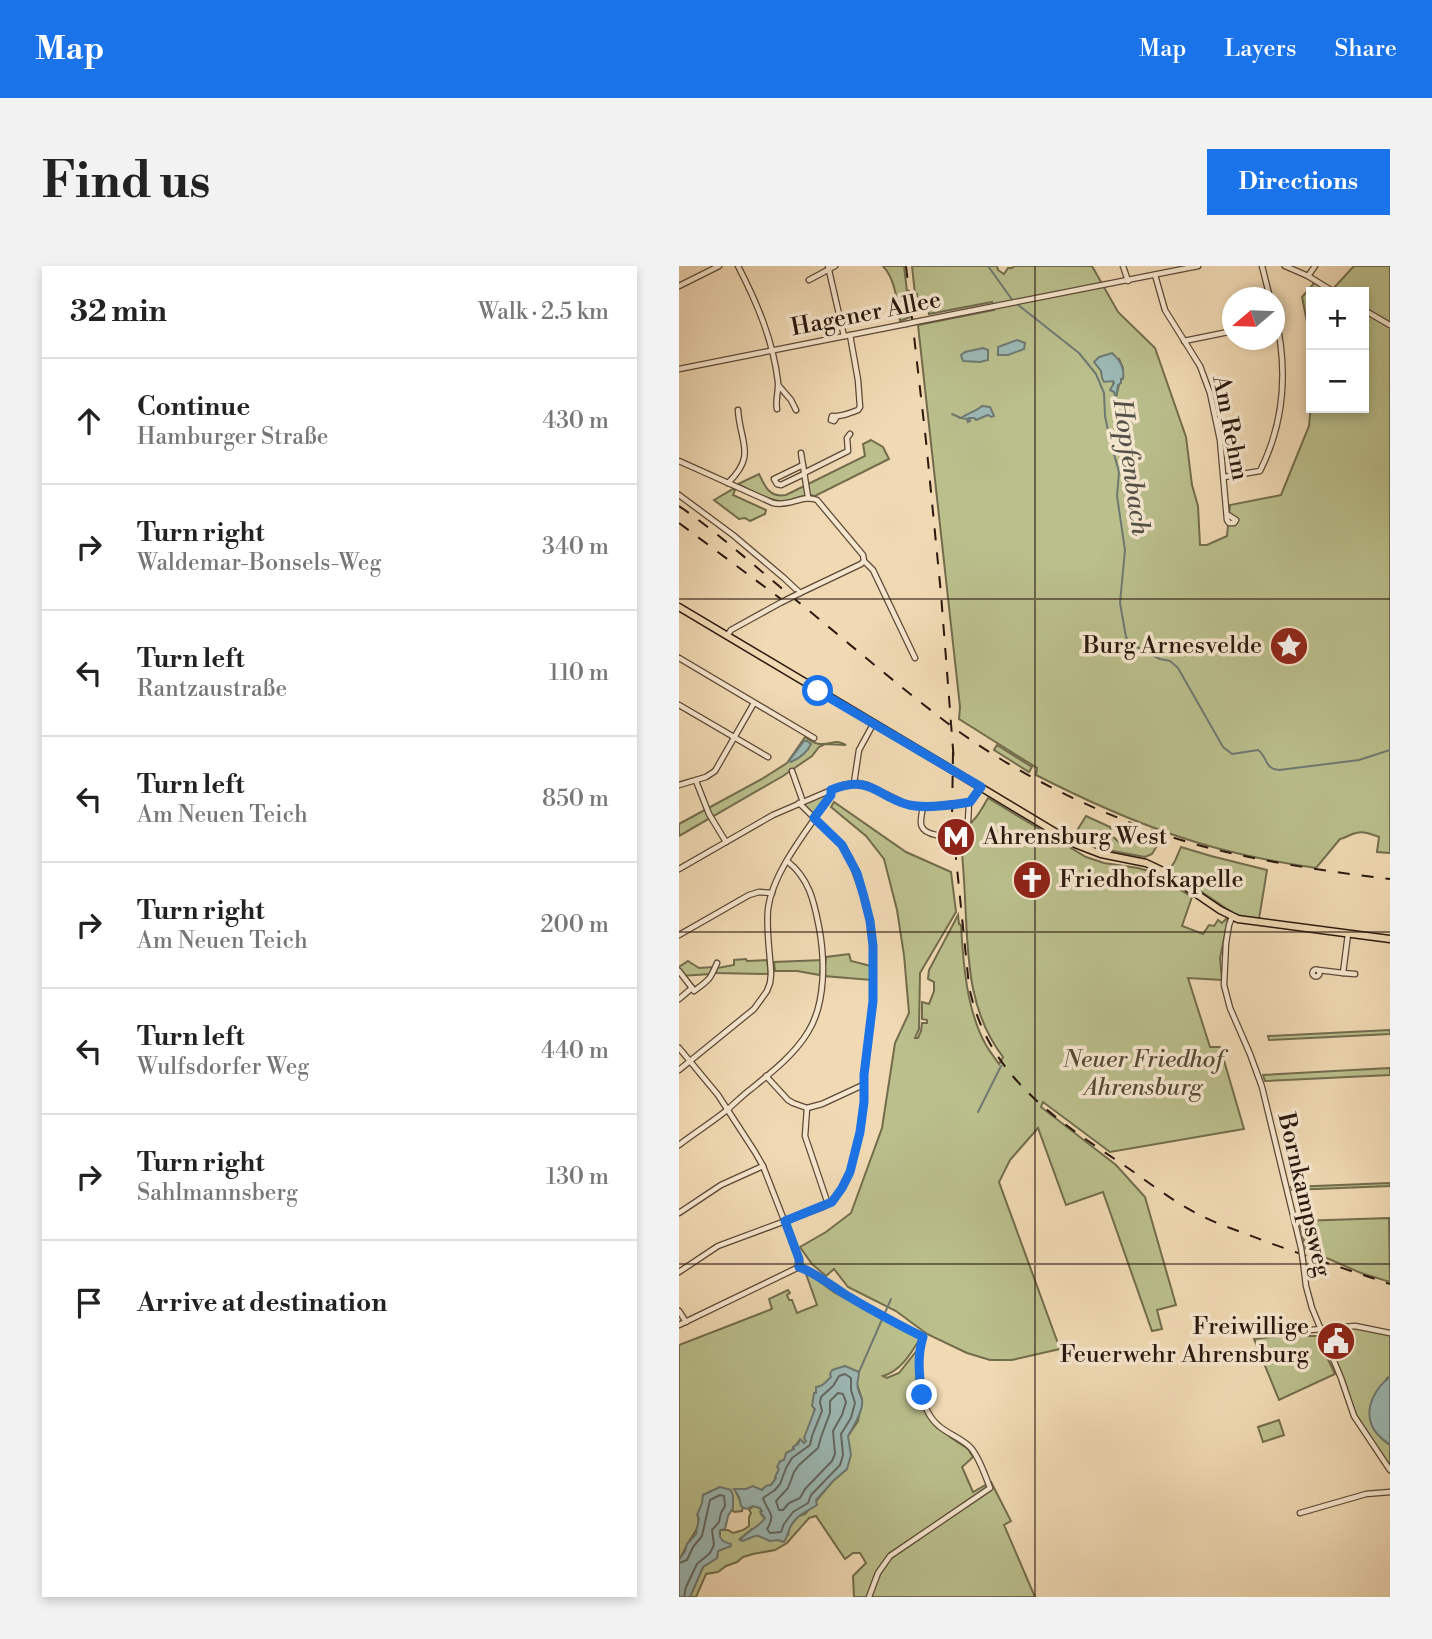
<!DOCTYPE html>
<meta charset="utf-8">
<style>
:root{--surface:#fff;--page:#f2f2f2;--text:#222;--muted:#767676;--line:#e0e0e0;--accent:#1a73e8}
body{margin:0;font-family:"Libre Bodoni",serif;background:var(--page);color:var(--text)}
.controls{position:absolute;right:21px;top:21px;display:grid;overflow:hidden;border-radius:0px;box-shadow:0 4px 10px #0003}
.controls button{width:63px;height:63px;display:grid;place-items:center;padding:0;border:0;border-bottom:2px solid var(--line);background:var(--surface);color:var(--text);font:35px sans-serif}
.compass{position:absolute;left:543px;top:21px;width:63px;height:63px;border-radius:50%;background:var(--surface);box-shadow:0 4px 10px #0003;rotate:251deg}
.stop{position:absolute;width:21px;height:21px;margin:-16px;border:5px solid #1a73e8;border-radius:50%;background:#fff}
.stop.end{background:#1a73e8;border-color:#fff;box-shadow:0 2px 7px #0008}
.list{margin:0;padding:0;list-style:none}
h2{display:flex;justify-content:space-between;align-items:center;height:91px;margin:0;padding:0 28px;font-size:30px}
h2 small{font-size:23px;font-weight:400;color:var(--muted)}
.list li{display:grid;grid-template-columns:46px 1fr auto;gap:21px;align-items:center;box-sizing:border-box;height:126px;padding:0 28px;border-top:2px solid var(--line)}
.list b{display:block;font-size:26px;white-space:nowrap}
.list p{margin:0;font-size:23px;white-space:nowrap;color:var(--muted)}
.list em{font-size:23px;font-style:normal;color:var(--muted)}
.icon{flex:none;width:38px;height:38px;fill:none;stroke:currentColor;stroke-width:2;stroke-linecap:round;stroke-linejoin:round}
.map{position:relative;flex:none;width:711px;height:1331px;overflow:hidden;border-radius:0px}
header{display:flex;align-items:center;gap:42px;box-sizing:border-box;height:98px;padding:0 35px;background:var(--accent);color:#fff}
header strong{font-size:33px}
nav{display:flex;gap:38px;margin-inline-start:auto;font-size:24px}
.intro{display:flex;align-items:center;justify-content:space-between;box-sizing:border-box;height:168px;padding:0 42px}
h1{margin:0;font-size:49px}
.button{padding:18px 32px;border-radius:0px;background:var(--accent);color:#fff;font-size:24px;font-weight:700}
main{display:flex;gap:42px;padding:0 42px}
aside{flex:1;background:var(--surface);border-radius:0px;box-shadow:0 4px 10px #0003}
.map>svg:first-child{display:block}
.green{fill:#babf8c;stroke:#726c4d;stroke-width:2;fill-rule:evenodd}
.water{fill:#9cb9b5;stroke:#6e7972;stroke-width:2}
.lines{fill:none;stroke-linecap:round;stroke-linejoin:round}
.shore{stroke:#636862;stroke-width:2}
.stream{stroke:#6e7972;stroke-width:2}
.minor-casing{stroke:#5c4837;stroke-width:7}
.major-casing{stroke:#2a180e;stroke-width:9}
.minor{stroke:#f5e6ce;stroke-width:4.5}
.major{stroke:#f0d9b3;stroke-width:6}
.rail{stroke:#2a180e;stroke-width:2;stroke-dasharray:12 12;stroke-linecap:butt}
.minor-bridge-casing{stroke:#5c4837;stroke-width:7;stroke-linecap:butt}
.major-bridge-casing{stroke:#2a180e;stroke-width:9;stroke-linecap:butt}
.minor-bridge{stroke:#f5e6ce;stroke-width:4.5}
.major-bridge{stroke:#f0d9b3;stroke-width:6}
.route{stroke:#1a73e8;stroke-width:9}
.grid{fill:none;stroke:#2a180e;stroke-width:2;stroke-opacity:0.55}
.labels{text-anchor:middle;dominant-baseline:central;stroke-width:7;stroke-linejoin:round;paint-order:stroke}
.street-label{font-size:24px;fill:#2a180e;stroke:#f5e6ce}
.poi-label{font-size:24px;fill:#2a180e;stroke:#f5e6ce;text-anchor:end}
.park-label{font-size:24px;font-style:italic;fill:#554a34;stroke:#f5e6ce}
.water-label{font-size:26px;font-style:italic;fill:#525048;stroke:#f5e6ce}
</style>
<header>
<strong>Map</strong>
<nav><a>Map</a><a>Layers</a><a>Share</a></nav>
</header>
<div class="intro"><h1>Find us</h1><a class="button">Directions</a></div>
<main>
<aside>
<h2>32 min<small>Walk · 2.5 km</small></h2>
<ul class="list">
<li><svg class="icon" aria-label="ahead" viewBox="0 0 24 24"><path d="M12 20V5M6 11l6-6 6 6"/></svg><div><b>Continue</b><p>Hamburger Straße</p></div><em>430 m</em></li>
<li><svg class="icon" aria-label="right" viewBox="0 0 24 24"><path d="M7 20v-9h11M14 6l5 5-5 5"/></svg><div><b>Turn right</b><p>Waldemar-Bonsels-Weg</p></div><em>340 m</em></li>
<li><svg class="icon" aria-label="left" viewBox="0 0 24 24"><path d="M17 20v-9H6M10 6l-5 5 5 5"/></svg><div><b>Turn left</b><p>Rantzaustraße</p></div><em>110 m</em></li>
<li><svg class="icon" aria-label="left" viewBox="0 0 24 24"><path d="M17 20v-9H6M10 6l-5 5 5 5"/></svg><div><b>Turn left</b><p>Am Neuen Teich</p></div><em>850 m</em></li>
<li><svg class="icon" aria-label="right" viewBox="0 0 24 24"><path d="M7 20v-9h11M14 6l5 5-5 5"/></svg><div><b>Turn right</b><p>Am Neuen Teich</p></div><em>200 m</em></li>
<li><svg class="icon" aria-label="left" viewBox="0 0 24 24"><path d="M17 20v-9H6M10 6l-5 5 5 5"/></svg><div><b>Turn left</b><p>Wulfsdorfer Weg</p></div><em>440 m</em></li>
<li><svg class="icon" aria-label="right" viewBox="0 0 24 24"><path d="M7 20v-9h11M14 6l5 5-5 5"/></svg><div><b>Turn right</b><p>Sahlmannsberg</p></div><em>130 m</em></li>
<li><svg class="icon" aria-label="arrive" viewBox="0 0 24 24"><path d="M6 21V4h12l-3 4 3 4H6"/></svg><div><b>Arrive at destination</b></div></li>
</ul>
</aside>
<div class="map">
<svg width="711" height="1331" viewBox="0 0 711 1331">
<rect width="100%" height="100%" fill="#f0d9b3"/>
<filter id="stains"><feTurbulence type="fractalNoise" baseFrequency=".00286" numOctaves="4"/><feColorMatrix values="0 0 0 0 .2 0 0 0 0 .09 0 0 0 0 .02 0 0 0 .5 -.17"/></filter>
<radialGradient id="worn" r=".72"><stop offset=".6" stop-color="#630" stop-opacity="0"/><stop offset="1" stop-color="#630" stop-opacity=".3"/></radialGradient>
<g class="green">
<path d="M204,0H225L231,51L221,55C218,37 217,14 204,0Z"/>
<path d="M233,0H318L319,4L325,8L329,2H333L335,0H413L439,46L476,82L507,171L513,219L519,240L521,279H528L548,270L551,239L602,229L630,160L632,138V142H685V26H632V76L623,31L636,16L652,25L675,0H711V587L698,586L700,571C692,568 685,565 677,567C671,568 667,572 661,573L637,602C589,595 540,585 495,569C448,553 402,532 357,509L358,502L280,453L281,441L239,59L315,44L313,36L250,48L249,44L240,45L238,28H236ZM440,93L444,102L437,131L434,115H430L424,110L422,105Z"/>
<path d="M192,174L204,181L210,193L136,230C125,227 119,233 108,235C92,237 73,225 59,218L80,208C86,221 91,232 107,229L186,190L184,178Z"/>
<polygon points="54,223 56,224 54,229 87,244 86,248 71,255 66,252 60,253 35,234"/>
<path d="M126,471C131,474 136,479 143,478C153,478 157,473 167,479L146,478L140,481L133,490L104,510L0,570V558L83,513L108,497Z"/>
<polygon points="318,479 353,501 350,506 315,484"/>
<polygon points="151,525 152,527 135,551 123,538"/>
<path d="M309,532L407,591L425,597L459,602L470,605L513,631L503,660L524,668L530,659L535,660L539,654L543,657L547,653L549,654L541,692L543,714L509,712L531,781H541L565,863L431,886L364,836L362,841L437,899L466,931L497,1039L478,1044L483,1063L473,1065L424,926L387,939L359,862L331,894L320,916L381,1083L333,1094H311L288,1087L248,1068L217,1045L169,1021L155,1003L147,1010L133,998L121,981L147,966L172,947L203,862L216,777L230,747L225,689L218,644L205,593L187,570L152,541L155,536L227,586L272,606L277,646L241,707L240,763L236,772H239L242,765L243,757H248V754L243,753V736L250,738L255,725V716L249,713L250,704L279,649L280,658L282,659C284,697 288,746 307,779C311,786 316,792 320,798L324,791C288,744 289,689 286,632C285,609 283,586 281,563C295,559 302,544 309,532Z"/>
<polygon points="407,550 431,561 433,570 440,576 444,574 447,568 453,569 460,568 479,578 473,588 466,591 412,581 394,571"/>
<polygon points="502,581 532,590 588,604 580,653 565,652 554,647 490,604 496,595"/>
<polygon points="170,688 172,695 192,700 192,714 145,710 147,691"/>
<polygon points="67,693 68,695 88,694 90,708 37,707 38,702 55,699 55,694"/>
<polygon points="143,694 141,709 118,705 96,705 95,696"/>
<polygon points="9,695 20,702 34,701 32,708 0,710 0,701"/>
<polygon points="711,764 711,768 590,774 589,770"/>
<polygon points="711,802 711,809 586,815 584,809"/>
<polygon points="711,917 711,920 613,924 612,921"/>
<polygon points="710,952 711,1016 682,1007 627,983 620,955"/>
<path d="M126,1005L156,1027L242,1071C232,1087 223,1104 204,1110L208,1112L220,1107L239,1083L241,1131L249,1151L271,1171L289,1183L294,1191L283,1201L294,1226L312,1216L332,1255L325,1259L356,1331H175L174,1310L187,1297L181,1287H174L166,1293L137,1250L130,1252L108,1277L96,1284L74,1288L64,1291L58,1296L47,1300L39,1306L27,1308L17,1331H11L24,1301L38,1292L39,1285L47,1277L41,1273V1264H49L54,1267L64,1264L70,1260V1251L72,1247L70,1244L74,1240L81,1242L83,1246L82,1248L86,1253L77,1263H73L62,1272L81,1269C91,1276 98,1274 109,1269L110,1262L119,1250L126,1248L154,1215L168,1203L169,1170L179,1155L183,1133L178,1118L166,1100L154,1104L152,1111L137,1127L136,1142L128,1175L126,1178L121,1174L105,1194L97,1212L92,1219L83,1224L67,1223L57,1226L64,1241L63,1245L56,1246L54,1245L51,1224L41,1221L24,1229C24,1235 23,1244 19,1248C21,1263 16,1265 9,1277C6,1282 4,1288 0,1294V1079L93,1043L90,1033L109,1024L111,1027L108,1029L110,1034H113L118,1047L138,1039Z"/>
<path d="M658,1062H681L711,1068V1111L708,1112L691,1152C692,1163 702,1173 711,1179V1201L676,1150L666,1116L650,1083L666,1080Z"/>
<polygon points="601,1070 638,1070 656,1108 600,1134 575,1073"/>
<polygon points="600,1154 605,1169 584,1176 579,1161"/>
</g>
<g class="water">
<polygon points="338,74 346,77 345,83 329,89 319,89 319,81"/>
<polygon points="304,82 309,84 309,94 301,96 284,95 282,89 286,86"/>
<path d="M433,87C441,94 446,102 444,113H442V117L439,119L437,132L435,126L431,124L435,117L434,115L425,116L423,112L422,105L415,96L420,91Z"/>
<path d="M303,140L311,141L315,150L312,151L309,149L297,154L295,152H290L291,155L289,156L288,153L282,152C289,147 296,146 303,140Z"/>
<path d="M125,475H128L132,478C128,487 121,492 112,496L110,495Z"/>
<path d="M166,1100L180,1106C180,1112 177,1117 179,1123C180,1127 182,1130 183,1134C185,1144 174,1161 169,1170L172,1189L168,1203L154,1215L137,1234L138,1239C129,1245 118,1249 113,1258C109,1264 109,1270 105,1276L99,1274L91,1275C73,1267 81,1269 63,1275L61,1274C68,1265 79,1262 86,1252L81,1246L83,1245L81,1242L74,1240L67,1243L62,1240L60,1231L55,1223H67L74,1220L83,1224L87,1220L92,1219L97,1212L96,1211L100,1203L98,1201L101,1195L105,1194L107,1187L115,1183L114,1181L119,1178L121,1173L125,1177L127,1175L125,1172L136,1143L133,1140L135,1127H137V1121C145,1120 146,1116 152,1111L151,1108L153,1104Z"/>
<path d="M711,1111V1179C704,1174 694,1165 692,1157C686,1140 698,1120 711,1111Z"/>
<path d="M41,1221L52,1224L54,1230V1242L49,1250L46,1263L41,1264C39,1273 44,1276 52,1278V1280L39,1285L38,1292L24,1301L11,1331H0V1294L6,1285L8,1278L17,1268L20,1252L18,1249L23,1237L24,1229Z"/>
</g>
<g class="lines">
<g class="shore">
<path d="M166,1108L172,1112V1124L176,1137L172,1152L162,1168L164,1189L161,1199L132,1229L129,1237L114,1246L105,1258L102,1266L91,1267L88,1263C98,1247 88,1246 84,1232L96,1224L101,1218L107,1202L113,1192L131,1179L133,1170L143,1145L141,1136L142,1131L154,1120L160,1110Z"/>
<polygon points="159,1127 164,1128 167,1136 163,1149 154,1165 156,1188 153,1195 126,1223 121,1232 110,1237 104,1244 100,1244 97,1235 109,1222 115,1206 120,1199 139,1182 142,1171 151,1147 151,1135"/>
<polyline points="0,1297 8,1294 14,1281 23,1270 31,1234 41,1229 45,1230 46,1240 42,1247 40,1256 33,1264 35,1279 31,1287 18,1298 7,1321 5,1331"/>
</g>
<g class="stream">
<polyline points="309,0 334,35"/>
<path d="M338,38L400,87L417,108L425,127L426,150L431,174L440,206L438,230L446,284L441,337L447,371L454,379L481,393L491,395L499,402L544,481L553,488L579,484C589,491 585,503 600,504L680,494L711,484"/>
<polyline points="273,148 282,152"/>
<polyline points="299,846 322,800"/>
<polyline points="180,1106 212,1033"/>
</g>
<g class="minor-casing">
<g id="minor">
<path d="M59,0C78,37 94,74 99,116C100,125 96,134 98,143"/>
<polyline points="149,0 165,70"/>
<polyline points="444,0 449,15"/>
<polyline points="583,0 591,32"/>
<polyline points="606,0 629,10 655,26"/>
<polyline points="476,9 486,44 521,100 531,127 541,174 548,254 550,257 555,257 557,254 549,249"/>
<polyline points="629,10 636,0"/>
<polyline points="130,14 156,0"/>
<polyline points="0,20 40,0"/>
<polyline points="685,44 711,59"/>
<polyline points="236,56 519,0"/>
<polyline points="505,75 554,65"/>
<polyline points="0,103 227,58"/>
<polyline points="100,120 112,134 117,144"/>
<path d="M157,152L155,155L152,154L153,150C161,151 169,148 179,144L181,141L179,114L171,69"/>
<polyline points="122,187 129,231"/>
<path d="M0,195L94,237C112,241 123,228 138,234L184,289L185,295L194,304L236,392"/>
<polyline points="124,199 95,213 98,218 102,219 125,208"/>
<polyline points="125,207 169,185 168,172 171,168"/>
<path d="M545,211L581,205C606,155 609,102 596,48"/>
<path d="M49,217C78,189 61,177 59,144"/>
<polyline points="0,229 54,269 105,312 121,327"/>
<polyline points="121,327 182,298 185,295"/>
<polyline points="48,370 52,364 101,337"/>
<polyline points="0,392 135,472"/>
<polyline points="0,439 89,491"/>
<polyline points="113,505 124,536"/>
<polyline points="17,515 30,548 47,576"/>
<polyline points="175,517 180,484 192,462"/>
<polyline points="0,519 27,511 36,505 75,437"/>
<polyline points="282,537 291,536 302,521"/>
<path d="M244,541C241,556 238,565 257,569"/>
<polyline points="289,556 290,536"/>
<polyline points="0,603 94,549 164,519 178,517 188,519 225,537 233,539 246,541 272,538"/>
<polyline points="553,651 550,659 547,677 545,719 551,742 571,788 583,821 622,982"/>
<polyline points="0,669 70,629 80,626 93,627"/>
<circle cx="637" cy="707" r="3.5"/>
<polyline points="639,704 664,707 669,668"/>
<polyline points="0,705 13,722"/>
<polyline points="664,707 676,708"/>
<path d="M0,733L13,722L15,725C30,714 31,714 38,697"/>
<polyline points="0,782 39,829 76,886 84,900 117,985 121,996 120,1001"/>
<path d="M0,804L75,743L88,725L91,717L92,708C91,686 87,664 89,643C94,604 131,561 152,529V524"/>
<polyline points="87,810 109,834 114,837 128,842 143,838 184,819"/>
<polyline points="128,842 126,870 149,938"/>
<path d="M0,879C16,867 33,856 48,844C56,837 64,829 72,823C93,806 115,789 129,766C147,737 146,693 140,661C135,635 130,612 108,595"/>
<polyline points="0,947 42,919 84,900"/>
<polyline points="624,995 627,1020 633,1042 662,1112 675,1150 711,1204"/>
<path d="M120,1001L129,1004L167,1029L244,1071C236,1096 238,1142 260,1160C269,1168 284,1173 292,1182C301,1193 306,1209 311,1222L211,1290L199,1307L190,1331"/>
<polyline points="0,1006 39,980 144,941 153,936 163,922 171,906 181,868 185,836 185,809 194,735 194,680 191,655 185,631 171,592 163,579 120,537"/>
<polyline points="0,1045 7,1056"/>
<polyline points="0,1059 120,1001"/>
<polyline points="609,1066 676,1060 711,1067"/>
<polyline points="621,1247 687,1228 711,1226"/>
</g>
</g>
<g class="major-casing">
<g id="major">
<polyline points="0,341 270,502"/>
<polyline points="278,507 396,578 422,588 467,597 484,605 541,644 559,653 711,673"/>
</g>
</g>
<use href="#minor" class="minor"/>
<use href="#major" class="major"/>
<g class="rail">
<polyline points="227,0 247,175 262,328 275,496"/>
<path d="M0,240C45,271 85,309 128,343C174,381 220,420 267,456C342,513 443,560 534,583C592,597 651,606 711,613"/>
<polyline points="0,257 106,336"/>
<path d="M274,486L273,553L290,720C308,811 378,854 449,902C472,918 496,937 521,949C536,957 554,963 570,969C616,987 664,1002 711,1018"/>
</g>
<g class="minor-bridge-casing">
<g id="minor-bridge">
<polyline points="227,58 236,56"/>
<polyline points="101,337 119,328"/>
<polyline points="272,538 282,537"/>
<polyline points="622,982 624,995"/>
</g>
</g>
<g class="major-bridge-casing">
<polyline id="major-bridge" points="270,502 278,507"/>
</g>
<use href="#minor-bridge" class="minor-bridge"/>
<use href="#major-bridge" class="major-bridge"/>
</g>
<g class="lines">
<path class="route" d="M139,425L302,521L291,536C273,539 248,543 230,539C196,530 193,508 152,524V529L135,552L163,579L178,607L185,631L191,655L194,680V735L185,809V836L181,866L171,906L163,922L153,936L106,955L120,993V1001C137,1007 151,1019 167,1029C192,1044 218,1058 244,1071C238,1090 240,1109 243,1129"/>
</g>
<path class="grid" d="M356,0V1331M0,333H711M0,666H711M0,998H711"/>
<defs>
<g id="sight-disc" transform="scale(2.0125)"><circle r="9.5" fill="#8f2418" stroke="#f5e6ce"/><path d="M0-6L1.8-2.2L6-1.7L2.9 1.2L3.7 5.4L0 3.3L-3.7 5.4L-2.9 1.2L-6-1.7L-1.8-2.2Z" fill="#fff"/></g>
<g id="metro-disc" transform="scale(2.0125)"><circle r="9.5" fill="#8f2418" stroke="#f5e6ce"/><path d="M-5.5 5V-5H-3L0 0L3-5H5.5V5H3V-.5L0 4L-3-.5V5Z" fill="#fff"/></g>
<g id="church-disc" transform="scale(2.0125)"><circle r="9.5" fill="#8f2418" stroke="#f5e6ce"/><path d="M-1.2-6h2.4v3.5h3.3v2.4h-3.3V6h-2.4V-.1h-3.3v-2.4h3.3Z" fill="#fff"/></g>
<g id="civic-disc" transform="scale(2.0125)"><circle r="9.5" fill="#8f2418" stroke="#f5e6ce"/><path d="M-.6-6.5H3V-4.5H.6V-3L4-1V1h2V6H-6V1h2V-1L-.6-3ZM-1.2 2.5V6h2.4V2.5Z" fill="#fff"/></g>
</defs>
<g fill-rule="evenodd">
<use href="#sight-disc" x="610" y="380"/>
<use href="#metro-disc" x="277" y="571"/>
<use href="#church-disc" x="353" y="614"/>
<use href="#civic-disc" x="657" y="1075"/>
</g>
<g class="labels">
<g class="street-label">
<text transform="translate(187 48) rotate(-11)">Hagener Allee</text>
<text transform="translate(551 162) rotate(79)">Am Rehm</text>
<text transform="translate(625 929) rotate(77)">Bornkampsweg</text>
</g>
<g class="poi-label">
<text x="583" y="380">Burg Arnesvelde</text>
<text x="304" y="571" text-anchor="start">Ahrensburg West</text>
<text x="380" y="614" text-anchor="start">Friedhofskapelle</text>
<text x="630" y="1061">Freiwillige<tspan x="630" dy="28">Feuerwehr Ahrensburg</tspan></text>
</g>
<g class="park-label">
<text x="464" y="794">Neuer Friedhof<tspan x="464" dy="28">Ahrensburg</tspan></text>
</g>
<g class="water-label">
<text transform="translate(452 201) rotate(82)">Hopfenbach</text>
</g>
</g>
<rect width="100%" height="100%" filter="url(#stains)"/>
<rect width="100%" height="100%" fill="url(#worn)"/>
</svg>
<div class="controls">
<button>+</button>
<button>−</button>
</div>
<svg class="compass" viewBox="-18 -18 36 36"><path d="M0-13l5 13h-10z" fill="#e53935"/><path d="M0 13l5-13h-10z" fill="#767676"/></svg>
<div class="stop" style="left:139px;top:425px"></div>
<div class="stop end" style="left:243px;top:1129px"></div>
</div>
</main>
